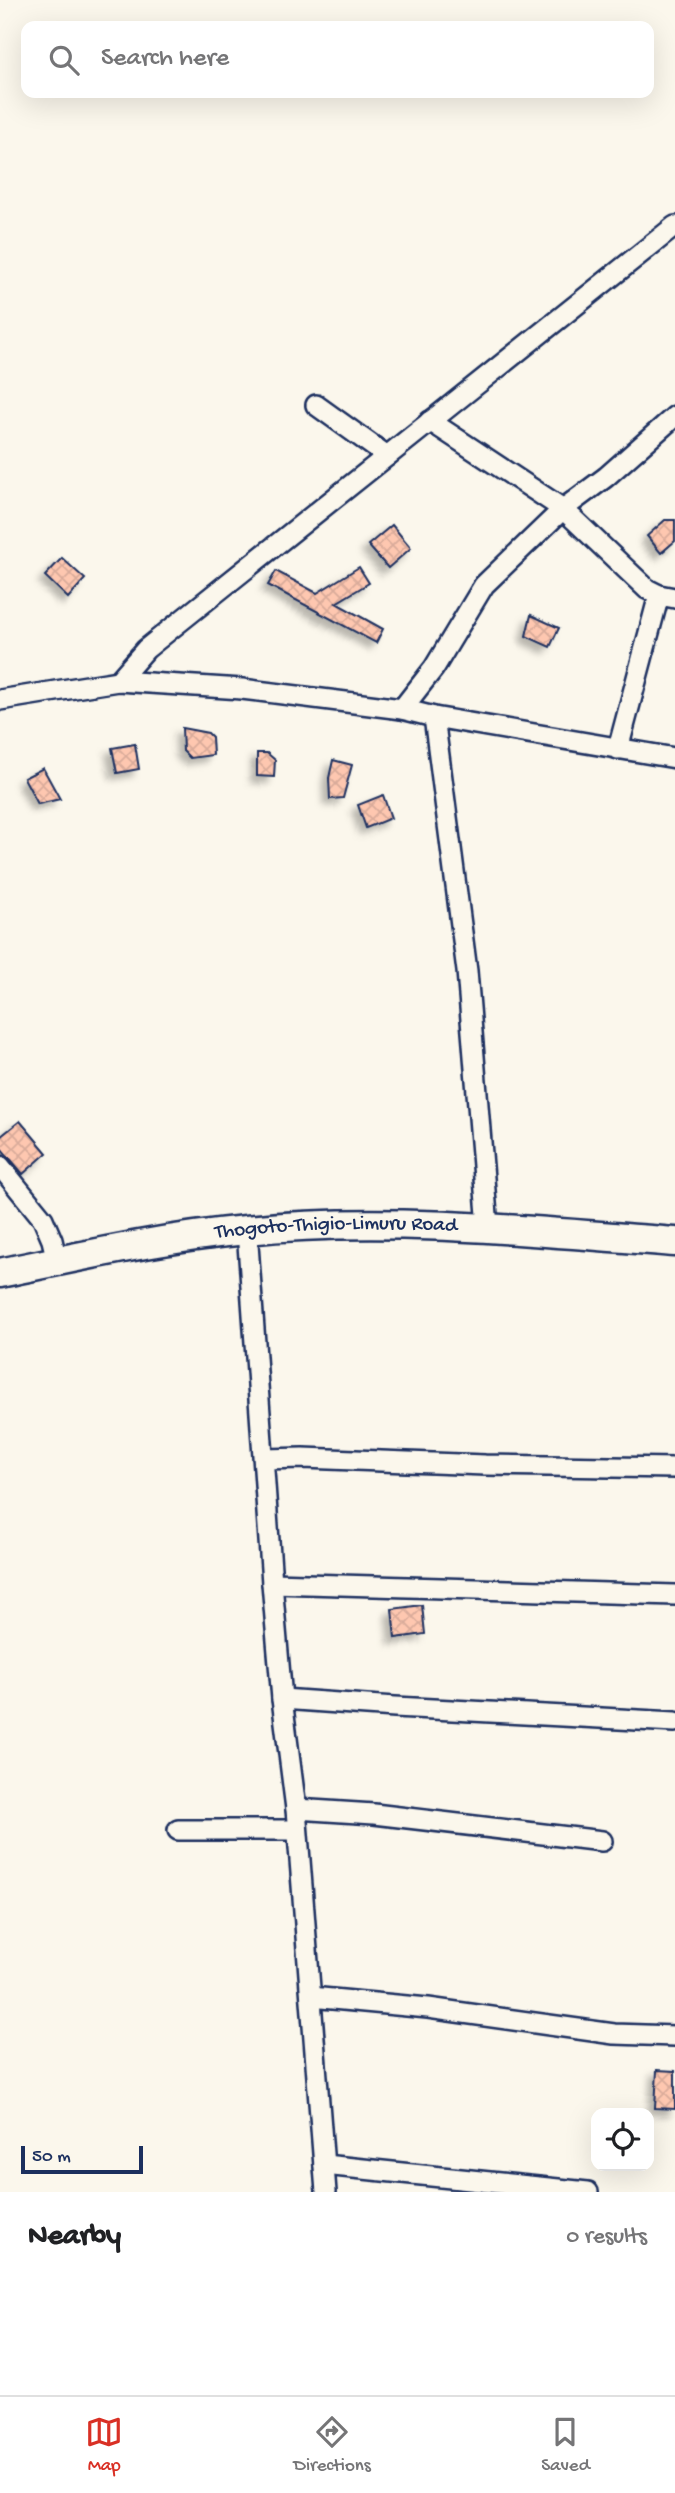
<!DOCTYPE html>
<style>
:root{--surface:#fff;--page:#f6f6f6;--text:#202124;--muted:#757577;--line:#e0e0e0;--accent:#d93025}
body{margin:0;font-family:"Gochi Hand",sans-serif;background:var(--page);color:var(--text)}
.controls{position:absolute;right:21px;bottom:21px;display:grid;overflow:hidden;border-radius:14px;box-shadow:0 7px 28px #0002}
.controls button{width:63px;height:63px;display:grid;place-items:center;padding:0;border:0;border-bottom:2px solid var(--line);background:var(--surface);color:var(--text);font:35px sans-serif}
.scale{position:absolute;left:21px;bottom:18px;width:122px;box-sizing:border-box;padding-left:7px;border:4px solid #1b2f5e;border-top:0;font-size:19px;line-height:24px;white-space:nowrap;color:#1b2f5e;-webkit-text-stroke:5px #fbf7ec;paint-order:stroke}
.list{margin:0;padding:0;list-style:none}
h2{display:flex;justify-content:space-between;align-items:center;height:91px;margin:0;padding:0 28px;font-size:30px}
h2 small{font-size:23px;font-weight:400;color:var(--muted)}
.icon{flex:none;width:38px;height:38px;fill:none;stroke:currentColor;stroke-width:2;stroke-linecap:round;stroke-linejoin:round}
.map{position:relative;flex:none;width:675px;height:2192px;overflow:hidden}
.search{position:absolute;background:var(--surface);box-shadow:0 7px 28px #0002;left:21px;right:21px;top:21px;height:77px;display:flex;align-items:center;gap:18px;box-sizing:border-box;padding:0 24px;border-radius:14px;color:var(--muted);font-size:26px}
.sheet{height:203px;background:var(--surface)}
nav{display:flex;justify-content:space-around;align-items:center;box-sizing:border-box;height:98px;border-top:2px solid var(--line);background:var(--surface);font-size:19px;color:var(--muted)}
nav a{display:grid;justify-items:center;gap:4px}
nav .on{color:var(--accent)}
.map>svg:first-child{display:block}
.building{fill:url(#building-cross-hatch);stroke:#1b2f5e;stroke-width:2;filter:url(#shadow)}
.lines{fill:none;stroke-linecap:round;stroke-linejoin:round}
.minor-casing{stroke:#1b2f5e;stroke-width:24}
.highway-casing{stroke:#1b2f5e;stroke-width:33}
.minor{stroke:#fbf7ec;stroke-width:19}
.highway{stroke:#fbf7ec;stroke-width:28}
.labels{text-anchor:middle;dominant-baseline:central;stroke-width:5;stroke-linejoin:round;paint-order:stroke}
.street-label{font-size:21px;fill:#1b2f5e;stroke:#fbf7ec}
</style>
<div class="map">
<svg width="675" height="2192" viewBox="0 0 675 2192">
<defs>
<pattern id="building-cross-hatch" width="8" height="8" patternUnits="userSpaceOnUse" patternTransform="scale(1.75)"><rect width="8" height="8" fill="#fec7b0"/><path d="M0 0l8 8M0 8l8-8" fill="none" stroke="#d9ab9a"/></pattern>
<filter id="shadow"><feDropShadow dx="-6" dy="6" stdDeviation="3.5" flood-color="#0004"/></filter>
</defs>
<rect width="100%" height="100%" fill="#fbf7ec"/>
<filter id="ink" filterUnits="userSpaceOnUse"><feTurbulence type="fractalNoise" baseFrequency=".0143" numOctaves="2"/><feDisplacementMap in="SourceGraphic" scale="14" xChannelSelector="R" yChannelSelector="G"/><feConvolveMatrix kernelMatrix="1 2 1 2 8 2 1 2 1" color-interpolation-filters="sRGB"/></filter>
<g filter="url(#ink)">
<g class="building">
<polygon points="665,520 675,520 675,541 661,553 647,536"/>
<polygon points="392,525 411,548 388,568 368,545"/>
<polygon points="62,558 85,579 68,598 45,576"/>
<polygon points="359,567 369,583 336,603 383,629 376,643 268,585 276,571 317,593"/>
<polygon points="531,615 559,628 550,647 526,636"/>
<polygon points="182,728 208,733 212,737 213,755 190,758 183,751"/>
<polygon points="135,744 139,769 117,773 112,748"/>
<polygon points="257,753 267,753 275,760 274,777 257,776"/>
<polygon points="333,760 352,765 343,798 330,799 329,778"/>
<polygon points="43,768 60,799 38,804 24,778"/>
<polygon points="383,795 391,818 366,828 358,805"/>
<polygon points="20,1121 47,1153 23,1174 0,1147 0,1137"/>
<polygon points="422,1605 425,1634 395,1638 392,1609"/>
<polygon points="657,2070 675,2071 675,2109 655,2108"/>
</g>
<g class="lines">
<g class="minor-casing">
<g id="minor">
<polyline points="316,405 387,456"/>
<polyline points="430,421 563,509 647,589 659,595 675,598"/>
<polyline points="118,681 146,649 172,628 675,226"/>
<polyline points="0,700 118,681 242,689 402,709 434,717 675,758"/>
<polyline points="402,709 434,668 484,585 563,509 606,477 675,416"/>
<polyline points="434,717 467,971 488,1227"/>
<polyline points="618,749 659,595"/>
<polyline points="0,1166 43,1219 52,1240 57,1261"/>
<polyline points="247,1230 272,1583 282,1699 296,1809 326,2192"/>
<polyline points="264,1459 303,1458 485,1465 675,1468"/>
<polyline points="272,1583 675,1595"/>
<polyline points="282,1699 395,1707 675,1722"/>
<polyline points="296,1809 374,1814 602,1841"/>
<polyline points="178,1830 297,1830"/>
<polyline points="311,1997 428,2008 614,2034 675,2036"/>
<polyline points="324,2165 588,2192"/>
</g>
</g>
<g class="highway-casing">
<g id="highway">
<path id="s1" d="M0,1273C82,1256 162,1238 246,1230C389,1216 533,1231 675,1242"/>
</g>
</g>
<use href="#minor" class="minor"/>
<use href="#highway" class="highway"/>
</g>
</g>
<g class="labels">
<g class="street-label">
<text stroke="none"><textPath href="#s1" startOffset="340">Thogoto-Thigio-Limuru Road</textPath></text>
</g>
</g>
</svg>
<div class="controls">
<button><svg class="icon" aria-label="locate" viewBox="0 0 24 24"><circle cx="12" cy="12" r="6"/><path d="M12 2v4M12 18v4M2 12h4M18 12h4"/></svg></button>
</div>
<div class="scale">50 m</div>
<div class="search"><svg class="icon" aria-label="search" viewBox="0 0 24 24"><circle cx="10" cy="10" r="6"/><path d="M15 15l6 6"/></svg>Search here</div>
</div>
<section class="sheet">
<h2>Nearby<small>0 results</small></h2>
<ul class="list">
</ul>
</section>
<nav>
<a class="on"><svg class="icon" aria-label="map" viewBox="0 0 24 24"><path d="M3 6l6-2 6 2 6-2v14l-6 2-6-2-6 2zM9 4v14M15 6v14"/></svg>Map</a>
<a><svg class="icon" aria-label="directions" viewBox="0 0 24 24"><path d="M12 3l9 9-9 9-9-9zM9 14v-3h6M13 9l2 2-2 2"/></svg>Directions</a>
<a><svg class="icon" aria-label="saved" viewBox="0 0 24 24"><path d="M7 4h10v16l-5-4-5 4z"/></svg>Saved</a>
</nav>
